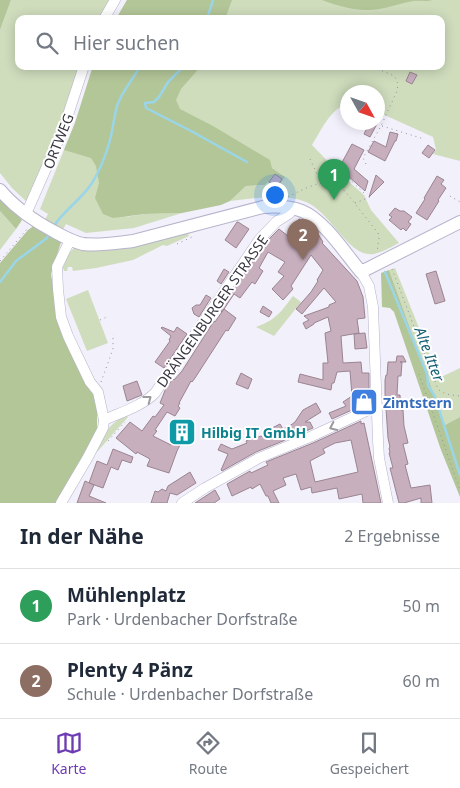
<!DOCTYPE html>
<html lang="de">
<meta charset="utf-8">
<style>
:root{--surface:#fff;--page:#f6f6f7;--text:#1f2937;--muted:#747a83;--line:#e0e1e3;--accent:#6e3bb2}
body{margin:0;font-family:"Noto Sans",sans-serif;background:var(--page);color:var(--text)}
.compass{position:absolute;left:340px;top:85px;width:45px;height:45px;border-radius:50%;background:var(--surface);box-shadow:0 2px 12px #0003;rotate:130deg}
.you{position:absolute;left:274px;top:194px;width:18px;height:18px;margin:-12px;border:4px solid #fff;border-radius:50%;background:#1a73e8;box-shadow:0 0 0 8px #1a73e833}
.badge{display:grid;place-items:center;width:32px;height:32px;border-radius:50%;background:var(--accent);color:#fff;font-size:16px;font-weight:700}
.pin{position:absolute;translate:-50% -41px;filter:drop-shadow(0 1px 2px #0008)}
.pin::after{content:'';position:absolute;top:26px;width:18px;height:15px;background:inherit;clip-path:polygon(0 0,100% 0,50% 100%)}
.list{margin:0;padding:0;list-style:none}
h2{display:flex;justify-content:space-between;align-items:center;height:65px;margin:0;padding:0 20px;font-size:21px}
h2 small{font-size:16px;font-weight:400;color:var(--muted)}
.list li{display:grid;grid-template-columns:32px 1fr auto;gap:15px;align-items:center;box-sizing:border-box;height:75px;padding:0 20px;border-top:1px solid var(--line)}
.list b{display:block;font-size:19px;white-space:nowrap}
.list p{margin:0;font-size:16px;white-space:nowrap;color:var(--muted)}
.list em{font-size:16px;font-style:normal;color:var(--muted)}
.icon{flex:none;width:28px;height:28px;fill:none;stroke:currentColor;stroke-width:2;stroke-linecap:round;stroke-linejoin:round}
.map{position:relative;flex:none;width:460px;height:503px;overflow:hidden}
.search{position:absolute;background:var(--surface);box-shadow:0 2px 12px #0003;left:15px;right:15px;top:15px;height:55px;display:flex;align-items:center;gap:12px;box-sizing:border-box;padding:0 18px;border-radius:10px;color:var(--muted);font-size:19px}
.sheet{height:215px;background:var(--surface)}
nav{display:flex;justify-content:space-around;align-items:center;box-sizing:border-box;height:70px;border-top:1px solid var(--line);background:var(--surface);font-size:14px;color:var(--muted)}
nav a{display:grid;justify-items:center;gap:2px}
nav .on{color:var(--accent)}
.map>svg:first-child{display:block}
.green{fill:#cfddbd}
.forest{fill:#b3c698}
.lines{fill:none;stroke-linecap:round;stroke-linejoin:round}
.stream{stroke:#9bd5e8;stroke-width:2.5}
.building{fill:#c7afbe;stroke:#9b8492;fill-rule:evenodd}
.minor-casing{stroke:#b6b3cb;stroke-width:11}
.tertiary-casing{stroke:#b6b3cb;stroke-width:14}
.path{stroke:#94929d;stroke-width:1;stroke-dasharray:1 4;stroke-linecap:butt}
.minor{stroke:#fff;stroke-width:10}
.tertiary{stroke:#fff;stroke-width:12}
.oneway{stroke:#9c9ca0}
.labels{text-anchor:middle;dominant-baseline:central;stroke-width:4;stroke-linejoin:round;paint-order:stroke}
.street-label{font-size:14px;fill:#393842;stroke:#fff}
.shop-label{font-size:14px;font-weight:bold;fill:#366cbe;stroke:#fff;text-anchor:start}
.culture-label{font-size:14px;font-weight:bold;fill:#0d838f;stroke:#fff;text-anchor:start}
.water-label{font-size:15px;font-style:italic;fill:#166175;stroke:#fff}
</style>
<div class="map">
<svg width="460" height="503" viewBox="0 0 460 503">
<rect width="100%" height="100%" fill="#f2f0fb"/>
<g class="green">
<polygon points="11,0 110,0 99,19 19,19 19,66 80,66 60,128 28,203 12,188 0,173 0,30"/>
<path d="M127,0H460V161L433,154L436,150L433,137L378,112V92H348L347,104C330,109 321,131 312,145L340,174L364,195L371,210L399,243C391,247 383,252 374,254C348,258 331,212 306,202C281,192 255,199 230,201L246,186L265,185L268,182L285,177L272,168L125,217L145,214L182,213L134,228L86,233L66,224L57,240L44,276L9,503H0L40,229L48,214L40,209L75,123L93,66H441V19H116Z"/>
<polygon points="0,211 16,229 0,250"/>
<polygon points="219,224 188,234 189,236 167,246 163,245 133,260 96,268 73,271 72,267 68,267 67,271 64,271 62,265 66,256 74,248"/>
<polygon points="395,268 439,378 460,368 460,417 445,425 389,270"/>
<polygon points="88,290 108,343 87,351 66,299"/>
<path d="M293,296L301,302L274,336L256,327C261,325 266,323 271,320C280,314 286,305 293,296Z"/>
<path d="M126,415L128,417L97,452H96C105,432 107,426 126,415Z"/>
</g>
<g class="forest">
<polygon points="0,0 11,0 0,30"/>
<polygon points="127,0 232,0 225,19 116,19"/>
<path d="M322,0H432C426,2 419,0 413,1C402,3 391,7 379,9C360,12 340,7 322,0Z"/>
<polygon points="93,66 201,66 181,89 176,100 180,109 213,126 270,160 272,168 285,177 277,188 268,182 265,185 246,186 230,201 221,205 182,213 145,214 113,218 103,214 95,198 99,183 96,166 91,158 64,150 75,123"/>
<polygon points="0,197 22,220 16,229 0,211"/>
<polygon points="35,225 62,239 51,274 58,317 95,393 97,411 97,429 59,503 0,503 0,263 28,230"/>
<polygon points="389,270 445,425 460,417 460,497 441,450 394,312 390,308 382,307 381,273"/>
</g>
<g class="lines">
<g class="stream">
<polyline points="204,19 208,16 213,0"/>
<polyline points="184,66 168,82 159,97 154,102 145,103 146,108 191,131 247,162"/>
<path d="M54,226C64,210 82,199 92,183C100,170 106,155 110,140C113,129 114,117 117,106C122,91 133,80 140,66"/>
<polyline points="385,272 427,374 428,385 435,397 460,475"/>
<polyline points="0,282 16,261 47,238 50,232"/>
</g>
</g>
<g class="building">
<polygon points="410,72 417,75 412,84 406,81"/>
<polygon points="370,122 378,122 370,137 364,134"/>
<polygon points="390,132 398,134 396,141 395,141 385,161 368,152 374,141 386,147"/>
<polygon points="352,144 364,150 354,169 368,181 365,191 339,168"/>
<polygon points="428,145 435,150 429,158 422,153"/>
<polygon points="275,174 282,179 277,187 269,182"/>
<polygon points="376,175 384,182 369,197"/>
<polygon points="437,176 444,180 441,184 446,188 438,200 439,201 427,220 416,213 425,199 424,198"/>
<polygon points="395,208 400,211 404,211 412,217 408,222 411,224 406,231 403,228 401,230 389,220 392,217 389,215"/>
<polygon points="299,219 306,222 307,223 306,224 316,231 323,242 322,243 357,281 363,297 365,318 357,319 359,333 341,336 343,363 361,362 362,373 369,373 369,390 363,391 365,404 332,419 329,413 346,406 343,402 352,396 350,371 337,372 334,383 332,383 331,390 298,382 300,374 323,380 323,363 328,363 325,333 331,331 328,317 314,323 314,324 306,329 303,323 309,320 304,316 329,307 329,305 336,302 324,288 302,314 296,309 311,292 318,281 317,280 323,270 311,255 291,286 293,289 283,300 272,289 284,276 278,272 285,262 268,252 259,268 263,271 255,284 252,282 240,298 234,294 222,312 220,310 265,243 279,229 288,236"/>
<polygon points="237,222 238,222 249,229 236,248 225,240"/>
<polygon points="224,269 229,272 221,284 217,281"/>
<polygon points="436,271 445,301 435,304 426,274"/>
<polygon points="206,295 211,298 199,317 194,314 192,308 196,305 200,305"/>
<polygon points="263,306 272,312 269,317 260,312"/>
<polygon points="224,309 236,318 228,331 226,330 195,378 192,382 191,381 179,403 180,403 178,406 180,408 175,416 167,412 155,430 157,431 153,436 171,445 180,428 176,426 179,419 185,422 183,427 188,429 177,451 169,473 147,466 150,459 137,452 136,454 116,438 130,422 142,431 153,416 155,417 164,405 160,403 166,388 173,379 174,380 182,371 214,321 215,322"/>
<polygon points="162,327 174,332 177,327 187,334 164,368 155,362 170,341 169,340 171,336 161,328"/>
<polygon points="365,333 367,348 355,349 354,334"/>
<polygon points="397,356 403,356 406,362 400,362 402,362 401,376 398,376 397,395 400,395 401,410 403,410 404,426 408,443 403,444 408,464 405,465 411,488 430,485 432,503 421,503 421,498 404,503 399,503 390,468 393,468 389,453 390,453 389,448 390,447 388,438 385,394 385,380 386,375 387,375 388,362 396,362"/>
<polygon points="241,373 252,379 248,389 236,384"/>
<polygon points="137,381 142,395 127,401 123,386"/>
<polygon points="316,403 321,412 305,422 310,422 313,428 296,435 296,434 283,441 256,452 222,471 221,470 228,454 218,450 221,444 232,449 247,443 246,441 252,438 253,439 261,436 265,438 272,428 280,424 283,429 291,425 295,422 303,410"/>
<path d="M361,421V424L364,423L381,503H363L362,494L339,499L337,488L312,493L311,487L301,490L296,474L283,478L286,485L273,491L279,503H271L268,496H266L260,484L252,489L251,487L232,496L227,484L250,471L251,473L268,465L266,462L313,443ZM351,440L358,472L315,482L310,461L325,453L323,449L335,443Z"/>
<polygon points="113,449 133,457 131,463 122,460 118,470 111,467 103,488 89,483 97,461 107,465"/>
<polygon points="190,472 196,483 177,495 170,493 167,503 151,503 155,491 158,492 162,489 166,491 168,486"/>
<polygon points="85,481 94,485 89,496 106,503 77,503"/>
<polygon points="215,490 220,499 214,503 195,503"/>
</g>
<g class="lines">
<g class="minor-casing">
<g id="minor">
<polyline points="104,19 115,0"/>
<polyline points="26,214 63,130 84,66"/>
<polyline points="361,272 369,286 373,307 378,440 379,458 388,503"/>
<path d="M104,420C122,412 142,406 155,393L259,240L276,222L290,213L292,208"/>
<polyline points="61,503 88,457 103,428 104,420 98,392 90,382 77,355 68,336 61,317 58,289 57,267 70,240"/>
<polyline points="182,503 205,488 259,458 310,437 377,406"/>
</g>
</g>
<g class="tertiary-casing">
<path id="tertiary" d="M0,190C15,208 34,221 55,232C64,237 73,242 83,244C100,246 116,243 133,241L263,207C276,206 289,206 302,211C324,220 345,253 361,272L460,222"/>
</g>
<g class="path">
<polyline points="382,126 424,139"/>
<polyline points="310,159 317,174 324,182"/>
<polyline points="366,164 363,158 381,126 397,91 398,84 395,77 392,75 371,66"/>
<polyline points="338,168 364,193 368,193"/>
<polyline points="450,196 460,202"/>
<path d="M288,197C297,192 317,182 326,183C333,184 339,188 345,191L378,233C381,240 376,245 378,251"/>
<polyline points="355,203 370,197"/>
<polyline points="177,244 192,237"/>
<polyline points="0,261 27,229"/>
<path d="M392,269L438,389C444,395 452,395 460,396"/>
<polyline points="100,320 107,317"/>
<polyline points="419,374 460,490"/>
<polyline points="101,382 113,349 113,334"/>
<polyline points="108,441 125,422"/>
</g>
<use href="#minor" class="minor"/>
<use href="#tertiary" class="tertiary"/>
</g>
<defs><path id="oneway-chevron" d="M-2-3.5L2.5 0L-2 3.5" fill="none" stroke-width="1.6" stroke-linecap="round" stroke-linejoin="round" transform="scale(1.25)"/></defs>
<g class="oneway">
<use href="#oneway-chevron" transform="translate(148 399) rotate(-37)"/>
<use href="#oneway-chevron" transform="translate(333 427) rotate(155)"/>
</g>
<defs>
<g id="shop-square" transform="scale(1.4375)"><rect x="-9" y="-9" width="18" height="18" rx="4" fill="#3f7fe0" stroke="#fff"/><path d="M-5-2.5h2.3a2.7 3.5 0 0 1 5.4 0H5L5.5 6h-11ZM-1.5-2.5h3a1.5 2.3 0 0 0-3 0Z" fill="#fff"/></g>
<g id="building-square" transform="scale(1.4375)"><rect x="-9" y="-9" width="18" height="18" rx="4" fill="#0f9aa8" stroke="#fff"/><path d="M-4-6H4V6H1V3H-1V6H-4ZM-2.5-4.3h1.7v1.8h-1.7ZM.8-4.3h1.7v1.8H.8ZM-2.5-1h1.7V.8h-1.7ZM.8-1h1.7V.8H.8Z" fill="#fff"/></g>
</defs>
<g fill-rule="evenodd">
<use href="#shop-square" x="364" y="402"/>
<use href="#building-square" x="182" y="432"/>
</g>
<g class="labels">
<g class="street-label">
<text transform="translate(58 141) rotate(-68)">ORTWEG</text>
<text transform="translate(212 311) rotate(-55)">DRÄNGENBURGER STRASSE</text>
</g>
<g class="shop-label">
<text x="383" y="402">Zimtstern</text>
</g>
<g class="culture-label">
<text x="201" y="432">Hilbig IT GmbH</text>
</g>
<g class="water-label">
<text transform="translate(430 354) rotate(69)">Alte Itter</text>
</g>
</g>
</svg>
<svg class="compass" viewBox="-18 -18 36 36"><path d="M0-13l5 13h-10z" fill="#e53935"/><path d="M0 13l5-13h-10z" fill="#747a83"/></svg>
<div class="you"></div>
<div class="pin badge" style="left:334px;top:200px;background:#2e9e5b">1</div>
<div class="pin badge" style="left:303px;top:260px;background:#8d6e63">2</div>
<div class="search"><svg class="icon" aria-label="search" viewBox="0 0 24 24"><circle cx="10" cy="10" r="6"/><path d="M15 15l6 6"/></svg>Hier suchen</div>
</div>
<section class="sheet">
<h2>In der Nähe<small>2 Ergebnisse</small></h2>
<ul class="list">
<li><span class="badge" style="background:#2e9e5b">1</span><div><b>Mühlenplatz</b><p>Park · Urdenbacher Dorfstraße</p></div><em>50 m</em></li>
<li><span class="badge" style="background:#8d6e63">2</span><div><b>Plenty 4 Pänz</b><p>Schule · Urdenbacher Dorfstraße</p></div><em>60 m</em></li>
</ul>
</section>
<nav>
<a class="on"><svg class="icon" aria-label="map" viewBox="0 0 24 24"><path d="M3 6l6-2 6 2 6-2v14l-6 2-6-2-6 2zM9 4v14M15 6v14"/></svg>Karte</a>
<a><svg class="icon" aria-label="directions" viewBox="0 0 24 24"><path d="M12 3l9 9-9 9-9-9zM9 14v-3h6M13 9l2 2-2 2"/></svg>Route</a>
<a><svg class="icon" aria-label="saved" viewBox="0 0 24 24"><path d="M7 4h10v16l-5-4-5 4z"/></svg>Gespeichert</a>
</nav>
